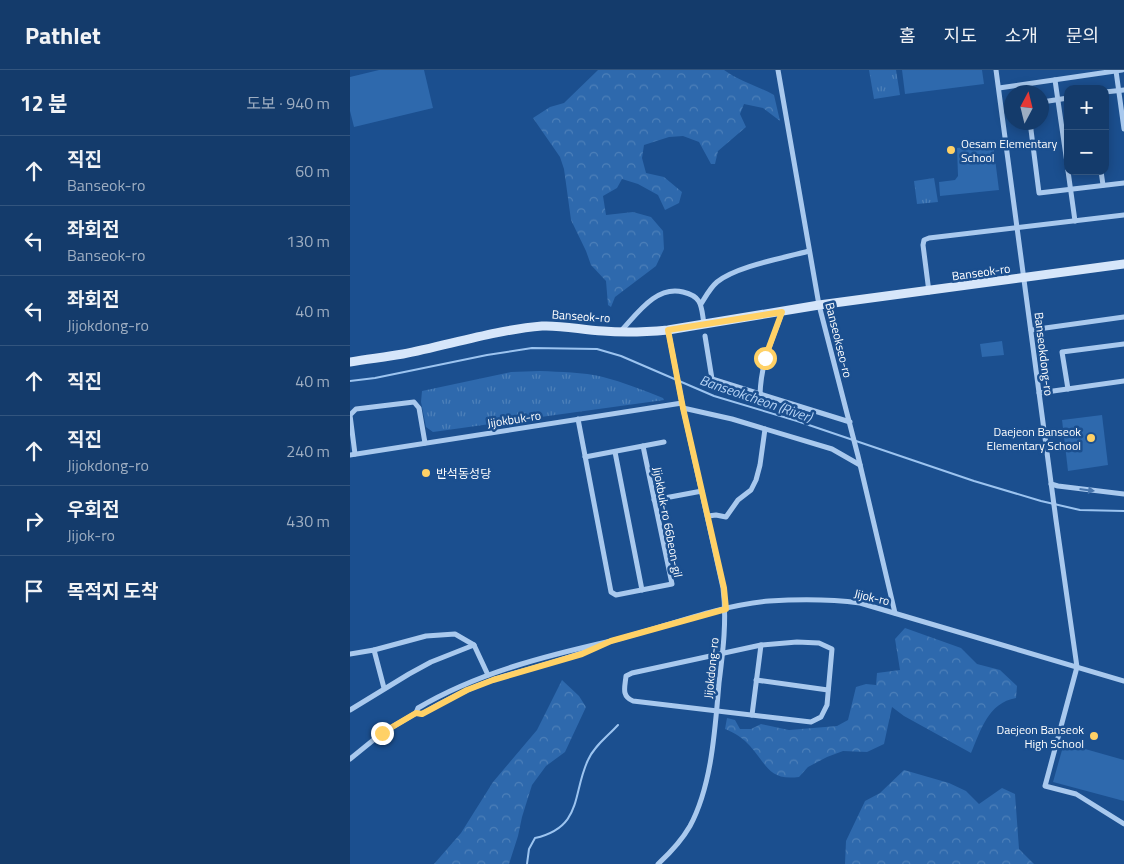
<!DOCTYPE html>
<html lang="ko">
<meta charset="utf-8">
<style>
:root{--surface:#143b6b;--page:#1d4271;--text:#f1f3f6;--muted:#9dadc1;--line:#33557e}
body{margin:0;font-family:"Titillium Web","Noto Sans KR",sans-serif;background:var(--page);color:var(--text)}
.controls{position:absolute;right:15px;top:15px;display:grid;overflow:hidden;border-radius:10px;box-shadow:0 2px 12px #0003}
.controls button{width:45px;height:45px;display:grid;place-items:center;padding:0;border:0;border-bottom:1px solid var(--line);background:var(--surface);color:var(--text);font:25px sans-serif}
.compass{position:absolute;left:654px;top:15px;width:45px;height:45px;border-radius:50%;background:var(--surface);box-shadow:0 2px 12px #0003;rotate:7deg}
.stop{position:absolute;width:15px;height:15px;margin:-11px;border:4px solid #ffd166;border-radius:50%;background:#fff}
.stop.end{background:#ffd166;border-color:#fff;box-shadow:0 1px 5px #0008}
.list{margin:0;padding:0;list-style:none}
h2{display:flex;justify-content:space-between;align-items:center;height:65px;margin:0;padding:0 20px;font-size:21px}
h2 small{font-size:16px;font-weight:400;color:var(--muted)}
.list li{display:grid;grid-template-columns:32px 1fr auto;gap:15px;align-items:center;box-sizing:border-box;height:70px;padding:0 20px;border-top:1px solid var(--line)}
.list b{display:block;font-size:19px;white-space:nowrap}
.list p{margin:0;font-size:16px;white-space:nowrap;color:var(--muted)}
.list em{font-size:16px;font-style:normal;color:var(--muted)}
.icon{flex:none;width:28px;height:28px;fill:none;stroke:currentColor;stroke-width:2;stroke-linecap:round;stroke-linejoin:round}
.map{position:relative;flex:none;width:774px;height:794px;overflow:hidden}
header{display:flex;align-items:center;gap:30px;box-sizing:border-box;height:70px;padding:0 25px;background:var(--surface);border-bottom:1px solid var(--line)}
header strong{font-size:24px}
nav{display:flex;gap:28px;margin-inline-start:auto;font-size:18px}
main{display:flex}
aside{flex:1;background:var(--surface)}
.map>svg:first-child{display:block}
.green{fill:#2e69ad}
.forest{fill:url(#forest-crowns)}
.park{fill:url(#park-tufts)}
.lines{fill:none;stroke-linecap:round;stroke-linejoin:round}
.stream{stroke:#9cc4f0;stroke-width:2}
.street{stroke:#a9c9ee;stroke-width:5}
.secondary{stroke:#d6e6fa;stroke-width:9}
.oneway{fill:#4674ac}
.route{stroke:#ffd166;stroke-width:6}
.poi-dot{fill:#ffd166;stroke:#1b4f8f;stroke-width:2}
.labels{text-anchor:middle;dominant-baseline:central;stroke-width:5;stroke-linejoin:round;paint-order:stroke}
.poi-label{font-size:12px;fill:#fff;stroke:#1b4f8f;text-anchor:start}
.street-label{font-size:12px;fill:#fff;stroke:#1b4f8f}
.water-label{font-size:14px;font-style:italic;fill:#b5d3f5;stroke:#1b4f8f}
</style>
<header>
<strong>Pathlet</strong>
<nav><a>홈</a><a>지도</a><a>소개</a><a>문의</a></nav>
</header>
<main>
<aside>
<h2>12 분<small>도보 · 940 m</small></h2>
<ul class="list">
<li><svg class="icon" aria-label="ahead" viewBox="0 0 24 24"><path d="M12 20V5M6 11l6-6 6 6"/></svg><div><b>직진</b><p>Banseok-ro</p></div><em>60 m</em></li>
<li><svg class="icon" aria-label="left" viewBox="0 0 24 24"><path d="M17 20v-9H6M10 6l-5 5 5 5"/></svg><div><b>좌회전</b><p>Banseok-ro</p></div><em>130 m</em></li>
<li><svg class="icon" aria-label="left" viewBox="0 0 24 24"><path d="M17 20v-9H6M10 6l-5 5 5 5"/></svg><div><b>좌회전</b><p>Jijokdong-ro</p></div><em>40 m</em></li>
<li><svg class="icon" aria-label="ahead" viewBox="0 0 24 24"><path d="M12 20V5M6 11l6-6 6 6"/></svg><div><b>직진</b></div><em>40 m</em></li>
<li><svg class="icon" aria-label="ahead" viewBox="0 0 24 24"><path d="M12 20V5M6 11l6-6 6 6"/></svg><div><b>직진</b><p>Jijokdong-ro</p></div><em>240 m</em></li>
<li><svg class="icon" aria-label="right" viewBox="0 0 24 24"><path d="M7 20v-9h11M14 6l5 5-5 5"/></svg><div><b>우회전</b><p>Jijok-ro</p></div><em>430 m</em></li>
<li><svg class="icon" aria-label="arrive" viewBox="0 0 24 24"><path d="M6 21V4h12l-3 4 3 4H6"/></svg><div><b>목적지 도착</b></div></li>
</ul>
</aside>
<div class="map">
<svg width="774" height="794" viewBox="0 0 774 794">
<defs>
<pattern id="forest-crowns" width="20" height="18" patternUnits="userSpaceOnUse" patternTransform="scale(1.25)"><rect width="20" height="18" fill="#2e69ad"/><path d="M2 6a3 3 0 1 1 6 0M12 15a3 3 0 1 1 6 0" fill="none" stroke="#4d80b9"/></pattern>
<pattern id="park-tufts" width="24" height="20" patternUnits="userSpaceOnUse" patternTransform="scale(1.25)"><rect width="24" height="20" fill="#2e69ad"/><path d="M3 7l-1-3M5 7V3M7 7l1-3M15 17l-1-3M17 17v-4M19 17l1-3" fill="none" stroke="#4d80b9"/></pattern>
</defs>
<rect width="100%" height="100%" fill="#1b4f8f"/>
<g class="green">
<polygon points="29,0 74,0 83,38 4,57 0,41 0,7"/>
<polygon points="552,0 632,0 634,14 555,24"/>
<polygon points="643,73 649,120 590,126 589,112 605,110 608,106 607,78"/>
<polygon points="652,271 654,285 632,287 630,274"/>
<polygon points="752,345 758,395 718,401 712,350"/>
<polygon points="714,673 774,690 774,731 703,712"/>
</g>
<g class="forest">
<path d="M248,0H374C389,11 408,16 424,25L430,51L413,38L394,34L390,44L396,57L368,81L365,94H361L349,72L333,66L319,67L294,75L292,88L296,103L314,107L332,122L329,133L315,140L308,125L288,114L272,109L267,118L253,126L256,145L283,142L301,147L313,161L314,179L306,196L265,227L261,237L258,235L256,211L241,195L236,181L221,150L214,99L210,87L183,48L200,37L214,33Z"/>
<path d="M555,558L611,578L627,594L650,600L667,616L666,628C638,633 631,660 621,683L554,646L542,637L534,674L517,682L493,681L477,687L458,697L449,707C419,711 417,695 400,676C393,668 385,663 375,659L377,648L385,650L390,659H401L411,654L439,660L487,656L498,650L506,617L516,614L526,615L527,603L550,600L545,569Z"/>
<polygon points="212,610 229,626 236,637 215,682 196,696 182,715 172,747 168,766 159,794 84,794 111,763 143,712 187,660"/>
<polygon points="554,700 599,713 616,721 629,734 652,718 665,724 669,779 684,794 495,794 496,771 515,731 530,723"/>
</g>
<g class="park">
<polygon points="519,0 546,0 550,25 524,29"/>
<polygon points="584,108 588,132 567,134 564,111"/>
<path d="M190,301C211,302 232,302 253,307C273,312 293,320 313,328L314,330L83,362L76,357L71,332L72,321L161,302Z"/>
</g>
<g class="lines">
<g class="stream">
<polyline points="0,311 25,308 137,285 182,278 247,279 271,286 364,326 447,351 624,411 691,431 730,440 774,441"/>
<path d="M177,794L179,779L185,768C233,757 222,724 238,690C244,676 258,666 268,655"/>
</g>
<g class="street">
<polyline points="428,0 469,235 508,386 545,543"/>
<polyline points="646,0 706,450 727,597 695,716 726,724 774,754"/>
<polyline points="766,1 774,59"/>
<polyline points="705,10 718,100"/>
<polyline points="649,18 772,0"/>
<polyline points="755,22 774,20"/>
<polyline points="692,32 718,28"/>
<polyline points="680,52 689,123 774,113"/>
<polyline points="718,101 725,151"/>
<polyline points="751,101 753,115"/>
<polyline points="579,222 573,175 574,170 579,168 774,145"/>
<path d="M351,234C356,226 360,218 367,212C387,196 434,188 459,181"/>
<polyline points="681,260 774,247"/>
<path d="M270,262C287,244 306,215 333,222C353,227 351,236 354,254"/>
<polyline points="355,266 362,309 500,352"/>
<polyline points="718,319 712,282 774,274"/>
<polyline points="689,323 774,311"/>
<path d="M410,325C411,291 422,272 432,242"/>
<polyline points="333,338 382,349 482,379 510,395"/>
<polyline points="228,349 261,522 266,525 322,514 293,376"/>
<polyline points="265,382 292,520"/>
<polyline points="5,384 0,345 6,339 64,332 69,338 75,373"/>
<polyline points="0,385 332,333"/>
<polyline points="235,387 314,372"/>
<polyline points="701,414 708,416 774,424"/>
<polyline points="304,430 352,421"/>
<polyline points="358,446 366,445 376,447 388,430 401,420 406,410 410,395 415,359"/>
<path d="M447,572L469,573L482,579L477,635L471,647L461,652L283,631C271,626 275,617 276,606L282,603L411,575Z"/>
<polyline points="24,580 34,618"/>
<polyline points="0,584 24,580 76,566 105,564 124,575 138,605"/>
<polyline points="406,610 478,620"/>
<polyline points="0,640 59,604 81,592 124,575"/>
<path d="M66,643L68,638C127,603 195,586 261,571C313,558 365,536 419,531C450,529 480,529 510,533L774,611"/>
<polyline points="402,645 411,575"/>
<path d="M0,689L32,663L66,643L72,644C95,630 120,618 145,609C181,598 217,590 252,575"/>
<path d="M308,794C320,783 332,770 340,756C362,715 365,659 369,613C373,581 377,550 373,518L333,338L318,260"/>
</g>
<path class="secondary" d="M0,292C18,289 36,287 53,284C99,275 145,260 192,256C213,255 232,260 253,261C275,263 296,262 318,260L469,235L774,194"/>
</g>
<defs><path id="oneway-solid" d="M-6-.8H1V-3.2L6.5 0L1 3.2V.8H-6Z" transform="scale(1.25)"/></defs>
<use class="oneway" href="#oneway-solid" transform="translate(737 420) rotate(7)"/>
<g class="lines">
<polyline class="route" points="32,663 66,643 72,644 117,620 143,610 232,584 261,571 376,539 374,518 333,338 318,260 432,242 415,288"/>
</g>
<g class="poi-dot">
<circle cx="601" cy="80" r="5"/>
<circle cx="741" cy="368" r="5"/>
<circle cx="76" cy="403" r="5"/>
<circle cx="744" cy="666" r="5"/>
</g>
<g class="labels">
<g class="poi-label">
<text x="611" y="73">Oesam Elementary<tspan x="611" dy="14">School</tspan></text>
<text x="731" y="361" text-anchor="end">Daejeon Banseok<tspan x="731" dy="14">Elementary School</tspan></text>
<text x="86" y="403">반석동성당</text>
<text x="734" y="659" text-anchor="end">Daejeon Banseok<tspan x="734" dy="14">High School</tspan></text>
</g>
<g class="street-label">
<text transform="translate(631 202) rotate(-8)">Banseok-ro</text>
<text transform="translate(231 246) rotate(4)">Banseok-ro</text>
<text transform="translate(489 270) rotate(76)">Banseokseo-ro</text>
<text transform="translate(694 284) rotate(83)">Banseokdong-ro</text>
<text transform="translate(164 349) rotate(-9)">Jijokbuk-ro</text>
<text transform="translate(318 452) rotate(79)">Jijokbuk-ro 66beon-gil</text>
<text transform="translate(522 527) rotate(13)">Jijok-ro</text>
<text transform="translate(361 598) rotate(-84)">Jijokdong-ro</text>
</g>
<g class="water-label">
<text transform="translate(406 328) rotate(19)">Banseokcheon (River)</text>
</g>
</g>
</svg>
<div class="controls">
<button>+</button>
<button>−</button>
</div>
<svg class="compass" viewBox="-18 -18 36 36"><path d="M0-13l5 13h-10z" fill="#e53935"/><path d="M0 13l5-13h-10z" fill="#9dadc1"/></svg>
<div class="stop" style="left:415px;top:288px"></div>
<div class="stop end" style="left:32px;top:663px"></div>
</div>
</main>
